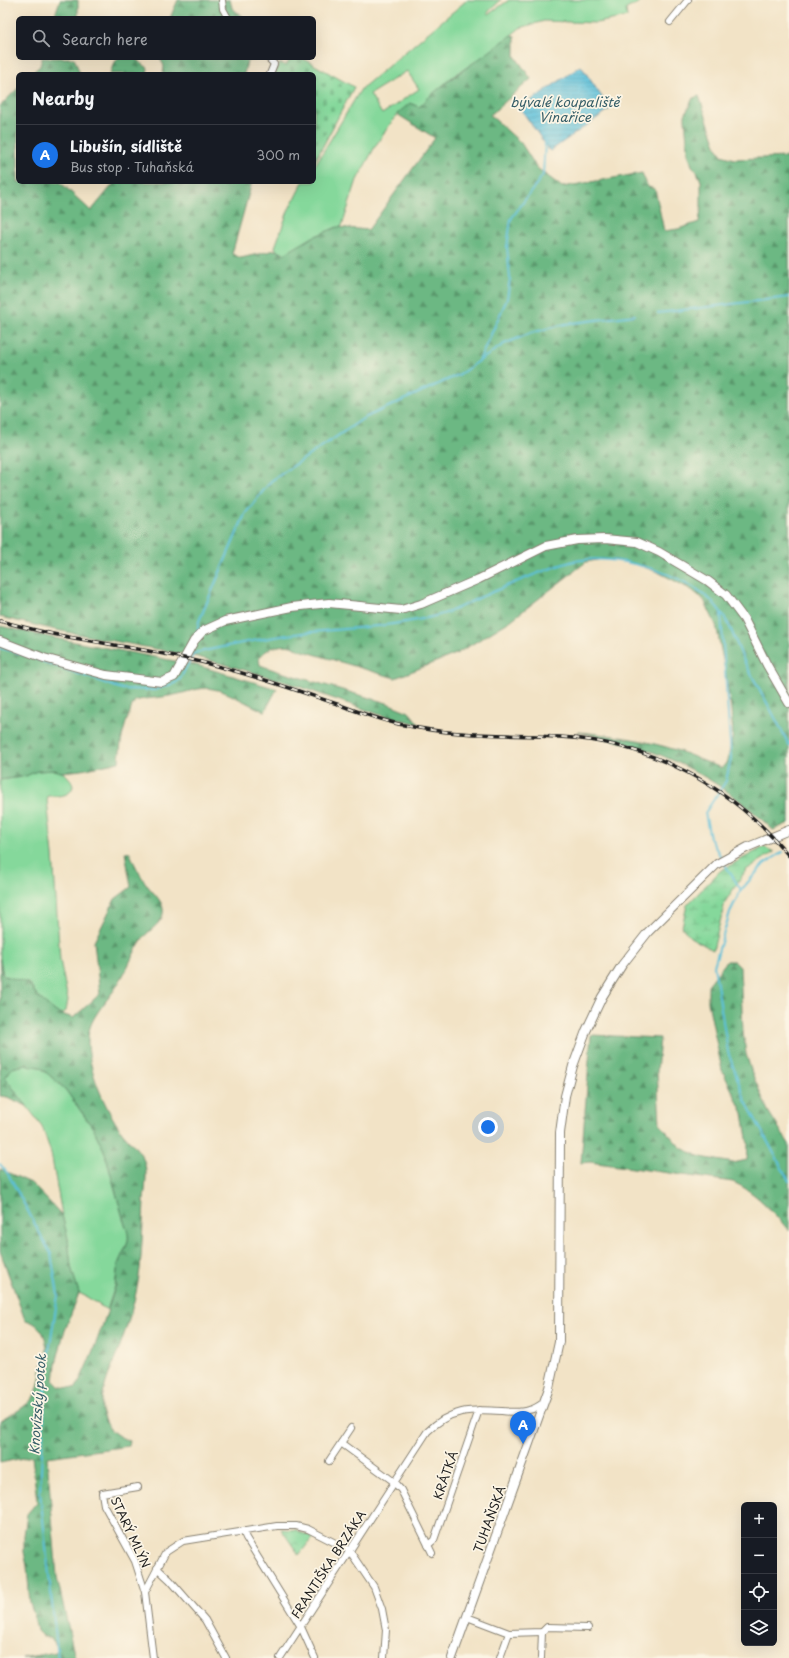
<!DOCTYPE html>
<meta charset="utf-8">
<style>
:root{--surface:#171b24;--page:#242831;--text:#f1f3f6;--muted:#9ea1a6;--line:#363941;--accent:#1a73e8}
body{margin:0;font-family:"Playpen Sans",sans-serif;background:var(--page);color:var(--text)}
.controls{position:absolute;right:12px;bottom:12px;display:grid;overflow:hidden;border-radius:6px;box-shadow:0 4px 16px #0002}
.controls button{width:36px;height:36px;display:grid;place-items:center;padding:0;border:0;border-bottom:1px solid var(--line);background:var(--surface);color:var(--text);font:20px sans-serif}
.you{position:absolute;left:488px;top:1127px;width:14px;height:14px;margin:-10px;border:3px solid #fff;border-radius:50%;background:#1a73e8;box-shadow:0 0 0 6px #1a73e833}
.badge{display:grid;place-items:center;width:26px;height:26px;border-radius:50%;background:var(--accent);color:#fff;font-size:13px;font-weight:700}
.pin{position:absolute;translate:-50% -33px;filter:drop-shadow(0 1px 2px #0008)}
.pin::after{content:'';position:absolute;top:21px;width:14px;height:12px;background:inherit;clip-path:polygon(0 0,100% 0,50% 100%)}
.list{margin:0;padding:0;list-style:none}
h2{display:flex;justify-content:space-between;align-items:center;height:52px;margin:0;padding:0 16px;font-size:17px}
h2 small{font-size:13px;font-weight:400;color:var(--muted)}
.list li{display:grid;grid-template-columns:26px 1fr auto;gap:12px;align-items:center;box-sizing:border-box;height:60px;padding:0 16px;border-top:1px solid var(--line)}
.list b{display:block;font-size:15px;white-space:nowrap}
.list p{margin:0;font-size:13px;white-space:nowrap;color:var(--muted)}
.list em{font-size:13px;font-style:normal;color:var(--muted)}
.icon{flex:none;width:22px;height:22px;fill:none;stroke:currentColor;stroke-width:2;stroke-linecap:round;stroke-linejoin:round}
.map{position:relative;flex:none;width:789px;height:1658px;overflow:hidden}
.search{position:absolute;background:var(--surface);box-shadow:0 4px 16px #0002;left:16px;top:16px;width:300px;height:44px;display:flex;align-items:center;gap:10px;box-sizing:border-box;padding:0 14px;border-radius:6px;color:var(--muted);font-size:15px}
.panel{position:absolute;background:var(--surface);box-shadow:0 4px 16px #0002;left:16px;top:72px;width:300px;height:112px;border-radius:6px}
.map>svg:first-child{display:block}
.green{fill:#85d89b;stroke:#507a5c;fill-rule:evenodd}
.forest{fill:url(#forest-firs);stroke:#446a50}
.wetland{fill:url(#wetland-marsh);stroke:#507a5c}
.cemetery{fill:url(#cemetery-stones);stroke:#507a5c}
.park{fill:url(#park-crowns);stroke:#507a5c}
.water{fill:url(#water-rules);stroke:#3c6e7b}
.lines{fill:none;stroke-linecap:round;stroke-linejoin:round}
.stream{stroke:#5cc0da;stroke-width:2}
.minor-casing{stroke:#878071;stroke-width:8}
.tertiary-casing{stroke:#878071;stroke-width:10}
.minor{stroke:#fff;stroke-width:6}
.tertiary{stroke:#fff;stroke-width:8}
.rail-casing{stroke:#1c1c1c;stroke-width:3.5}
.rail{stroke:#fcf5e5;stroke-width:2;stroke-dasharray:6;stroke-linecap:butt}
.labels{text-anchor:middle;dominant-baseline:central;stroke-width:3.5;stroke-linejoin:round;paint-order:stroke}
.street-label{font-size:12px;fill:#1c1c1c;stroke:#fcf5e5}
.water-label{font-size:13px;font-style:italic;fill:#365e68;stroke:#fcf5e5}
</style>
<div class="map">
<svg width="789" height="1658" viewBox="0 0 789 1658">
<defs>
<pattern id="forest-firs" width="22" height="20" patternUnits="userSpaceOnUse"><rect width="22" height="20" fill="#6cb883"/><path d="M5 1l3.5 6h-7zM16 11l3.5 6h-7z" fill="#58956a"/></pattern>
<pattern id="wetland-marsh" width="20" height="14" patternUnits="userSpaceOnUse"><rect width="20" height="14" fill="#85d89b"/><path d="M1 5h8M5 5V1M11 12h8M15 12V8" fill="none" stroke="#72b985"/></pattern>
<pattern id="cemetery-stones" width="16" height="16" patternUnits="userSpaceOnUse"><rect width="16" height="16" fill="#85d89b"/><path d="M2 7V4a2 2 0 0 1 4 0v3zM10 15v-3a2 2 0 0 1 4 0v3z" fill="#72b985"/></pattern>
<pattern id="park-crowns" width="20" height="18" patternUnits="userSpaceOnUse"><rect width="20" height="18" fill="#85d89b"/><path d="M2 6a3 3 0 1 1 6 0M12 15a3 3 0 1 1 6 0" fill="none" stroke="#72b985"/></pattern>
<pattern id="water-rules" width="6" height="5" patternUnits="userSpaceOnUse"><rect width="6" height="5" fill="#5cc0da"/><path d="M0 2.5h6" fill="none" stroke="#4fa4ba"/></pattern>
</defs>
<rect width="100%" height="100%" fill="#fcf5e5"/>
<filter id="ink" filterUnits="userSpaceOnUse"><feTurbulence type="fractalNoise" baseFrequency=".025" numOctaves="2"/><feDisplacementMap in="SourceGraphic" scale="8" xChannelSelector="R" yChannelSelector="G"/><feConvolveMatrix kernelMatrix="1 2 1 2 8 2 1 2 1" color-interpolation-filters="sRGB"/></filter>
<filter id="wash" filterUnits="userSpaceOnUse"><feTurbulence type="fractalNoise" baseFrequency=".012" numOctaves="4" result="noise"/><feDisplacementMap in="SourceGraphic" scale="16" xChannelSelector="R" yChannelSelector="G"/><feGaussianBlur stdDeviation="0.9" result="paint"/><feColorMatrix in="noise" values="0 0 0 0 0 0 0 0 0 0 0 0 0 0 0 0 0 1.4 0 .05"/><feComposite in="paint" operator="in"/></filter>
<g filter="url(#wash)">
<rect width="100%" height="100%" fill="#f2e3c6"/>
<g class="green">
<path d="M467,0H501L488,12L489,14L509,0H640L641,2L626,9L627,17L596,23L544,21L520,28L490,52L452,77L419,107L412,104L397,114L376,145L357,180L342,226L313,237L286,254L277,251L275,247L288,211L303,182H314V167L361,89ZM407,71L419,89L382,114L370,94Z"/>
<path d="M55,770C64,772 70,776 73,786C71,797 58,796 48,796L47,800L53,855L60,960L68,1000L66,1011L62,1014L56,1012L44,1002L37,996L30,984L3,975L0,959V780L23,777L37,771Z"/>
<polygon points="25,1065 40,1067 65,1089 93,1128 104,1150 125,1225 129,1233 128,1242 118,1264 115,1286 107,1310 87,1297 79,1293 71,1267 68,1239 62,1215 51,1153 42,1126 5,1078 12,1068"/>
</g>
<g class="forest">
<polygon points="60,0 78,0 78,18 54,18"/>
<polygon points="178,0 230,0 232,8 244,18 170,18"/>
<path d="M511,35L515,36V56L531,79L490,115L521,143L537,168L562,187L642,173L648,187L655,189L664,231L678,229L699,222L701,209V181L696,170L692,166L688,153L685,119V115L693,98L699,96L717,148L722,155L734,159L789,157V823L773,830C733,791 689,763 635,746C616,741 597,736 578,732C612,735 646,740 679,751C693,756 707,763 722,768L726,763L729,754L733,735L731,709L726,675L716,625L704,600L692,590L658,572L638,565L616,560L602,559L586,562L510,621L456,654L395,678L300,650C298,649 294,647 291,646C281,643 263,649 259,659L260,665L277,671L387,703L409,712L419,724L381,715L280,680L198,657L56,630L0,617V106L18,88V182H60L91,211L115,182H252L232,254L241,258L275,250L284,254L313,237L337,227L368,230L435,138L397,114L410,103L419,107C446,78 481,60 511,35Z"/>
<polygon points="42,58 74,58 80,74 31,74 40,66"/>
<polygon points="118,58 134,58 148,68 147,74 110,74 113,65"/>
<polygon points="160,58 272,58 247,61 244,74 163,74 164,66"/>
<path d="M0,626L54,638L196,665L277,689L265,711C247,705 231,692 213,689C200,686 186,693 174,695C168,697 138,699 135,701C132,704 131,709 130,712C123,729 120,744 119,762L82,770L61,772L55,770L37,771L26,776L0,780Z"/>
<path d="M125,852L130,853C134,864 140,875 147,885C152,892 162,900 163,909C165,922 150,929 143,938C133,952 128,969 118,984C108,1001 89,1017 88,1038C87,1068 105,1109 122,1132C130,1142 140,1150 144,1161C148,1173 145,1188 144,1201C143,1223 142,1247 140,1269C137,1295 129,1321 120,1346C108,1379 81,1424 130,1441L129,1446L47,1457L57,1577L75,1658H22L56,1652L58,1648L52,1639L41,1635L37,1631L34,1615L30,1604L27,1566L24,1552V1536L27,1514L37,1502L32,1456L0,1463V1421C10,1415 23,1409 31,1400C38,1393 40,1380 41,1371C41,1366 45,1361 46,1356C49,1341 42,1323 25,1320L0,1251V1169L31,1183L62,1215L68,1239L71,1267L79,1293L63,1336L56,1364L54,1381L60,1387L76,1388C92,1356 105,1321 115,1287C117,1280 116,1273 118,1266C122,1249 134,1244 125,1225L104,1150L93,1128L65,1089L40,1067L25,1065L12,1068L5,1078L27,1106L7,1097L0,1096V959L2,974L4,976L29,983L37,996L56,1012L73,1018L100,994L94,942L115,899L131,887Z"/>
<path d="M727,961H734L740,967L743,1032L746,1054L752,1073L768,1111L789,1144V1231C774,1213 755,1191 733,1182L590,1162L581,1163L591,1035L660,1038L657,1071L660,1124L681,1148L701,1157L733,1163L747,1160L748,1145L743,1113L722,1070L708,1002V985Z"/>
</g>
<polygon class="wetland" points="764,847 774,852 746,870 725,902 713,950 690,937 682,927 687,905 720,871"/>
<polygon class="cemetery" points="291,58 302,58 354,87 314,163 314,74 274,74 280,63 286,66"/>
<polygon class="park" points="281,1529 297,1530 297,1531 313,1537 299,1555"/>
<polygon class="water" points="581,66 610,109 550,151 520,108"/>
<g class="lines">
<g class="stream">
<polyline points="658,313 789,297"/>
<polyline points="479,361 507,299 510,278 507,247 511,219 543,175 545,143"/>
<polyline points="721,614 731,758 726,781 705,813 710,838 722,859"/>
<polyline points="197,634 199,621 245,514 271,481 364,418 460,374 504,344 531,333 565,324 635,315"/>
<path d="M0,648L16,652L122,689L154,690L175,683L180,679L194,653C229,646 266,637 302,633C347,628 394,627 439,615C453,612 467,603 481,597C509,585 537,572 567,563C608,550 690,573 717,607C731,623 735,642 744,661C759,689 775,716 789,745"/>
<polyline points="724,863 741,890 730,912 714,966 728,1052 745,1100 789,1181"/>
<polyline points="741,890 764,864 783,852"/>
<polyline points="0,1164 8,1174 51,1254 58,1295 46,1370 40,1492 58,1658"/>
</g>
</g>
</g>
<g filter="url(#ink)">
<g class="lines">
<g class="minor-casing">
<g id="minor">
<polyline points="222,0 223,9 228,18"/>
<polyline points="670,22 688,0"/>
<polyline points="268,58 274,64 270,74"/>
<polyline points="520,1412 533,1430"/>
<polyline points="341,1443 393,1481 401,1490 432,1553"/>
<polyline points="329,1461 351,1428"/>
<polyline points="138,1487 102,1493 104,1505 135,1561 145,1592"/>
<polyline points="243,1531 246,1538 301,1627 315,1658"/>
<polyline points="428,1545 434,1540 479,1410"/>
<polyline points="157,1568 170,1580 205,1620 226,1658"/>
<polyline points="467,1617 509,1633 542,1632 547,1627 588,1628"/>
<polyline points="153,1658 145,1592 166,1552 183,1541 277,1526 296,1526 308,1529 349,1550 374,1587 382,1609 386,1630 384,1658"/>
<path d="M280,1658L427,1432C450,1409 470,1409 501,1411C511,1412 520,1413 529,1410C534,1409 539,1406 543,1403"/>
<polyline points="500,1658 509,1633"/>
<polyline points="541,1658 542,1632"/>
</g>
</g>
<g class="tertiary-casing">
<g id="tertiary">
<polyline points="0,641 44,658 106,675 162,682 174,677 194,641 203,631 225,621 292,607 329,603 401,610 421,604 479,579 546,546 577,540 605,539 637,542 659,552 708,581 726,595 744,619 767,665 789,703"/>
<polyline points="452,1658 549,1388 559,1342 560,1133 565,1096 573,1066 586,1031 602,997 622,965 648,932 717,864 748,847 789,830"/>
</g>
</g>
<use href="#minor" class="minor"/>
<use href="#tertiary" class="tertiary"/>
<g class="rail-casing">
<path id="rail" d="M0,621C19,626 38,631 58,635C116,646 174,653 231,670C268,680 304,693 340,705C361,713 382,721 404,725C456,737 507,734 560,737C650,742 732,786 789,856"/>
</g>
<use href="#rail" class="rail"/>
</g>
</g>
<g class="labels">
<g class="street-label">
<text transform="translate(445 1475) rotate(-71)">KRÁTKÁ</text>
<text transform="translate(489 1519) rotate(-70)">TUHAŇSKÁ</text>
<text transform="translate(131 1532) rotate(65)">STARÝ MLÝN</text>
<text transform="translate(328 1564) rotate(-57)">FRANTIŠKA BRZÁKA</text>
</g>
<g class="water-label">
<text x="565" y="101">bývalé koupaliště<tspan x="565" dy="15">Vinařice</tspan></text>
<text transform="translate(37 1404) rotate(-86)">Knovízský potok</text>
</g>
</g>
</svg>
<div class="controls">
<button>+</button>
<button>−</button>
<button><svg class="icon" aria-label="locate" viewBox="0 0 24 24"><circle cx="12" cy="12" r="6"/><path d="M12 2v4M12 18v4M2 12h4M18 12h4"/></svg></button>
<button><svg class="icon" aria-label="layers" viewBox="0 0 24 24"><path d="M12 4l9 5-9 5-9-5zM3 14l9 5 9-5"/></svg></button>
</div>
<div class="you"></div>
<div class="pin badge" style="left:523px;top:1444px">A</div>
<div class="search"><svg class="icon" aria-label="search" viewBox="0 0 24 24"><circle cx="10" cy="10" r="6"/><path d="M15 15l6 6"/></svg>Search here</div>
<section class="panel">
<h2>Nearby<small></small></h2>
<ul class="list">
<li><span class="badge">A</span><div><b>Libušín, sídliště</b><p>Bus stop · Tuhaňská</p></div><em>300 m</em></li>
</ul>
</section>
</div>
